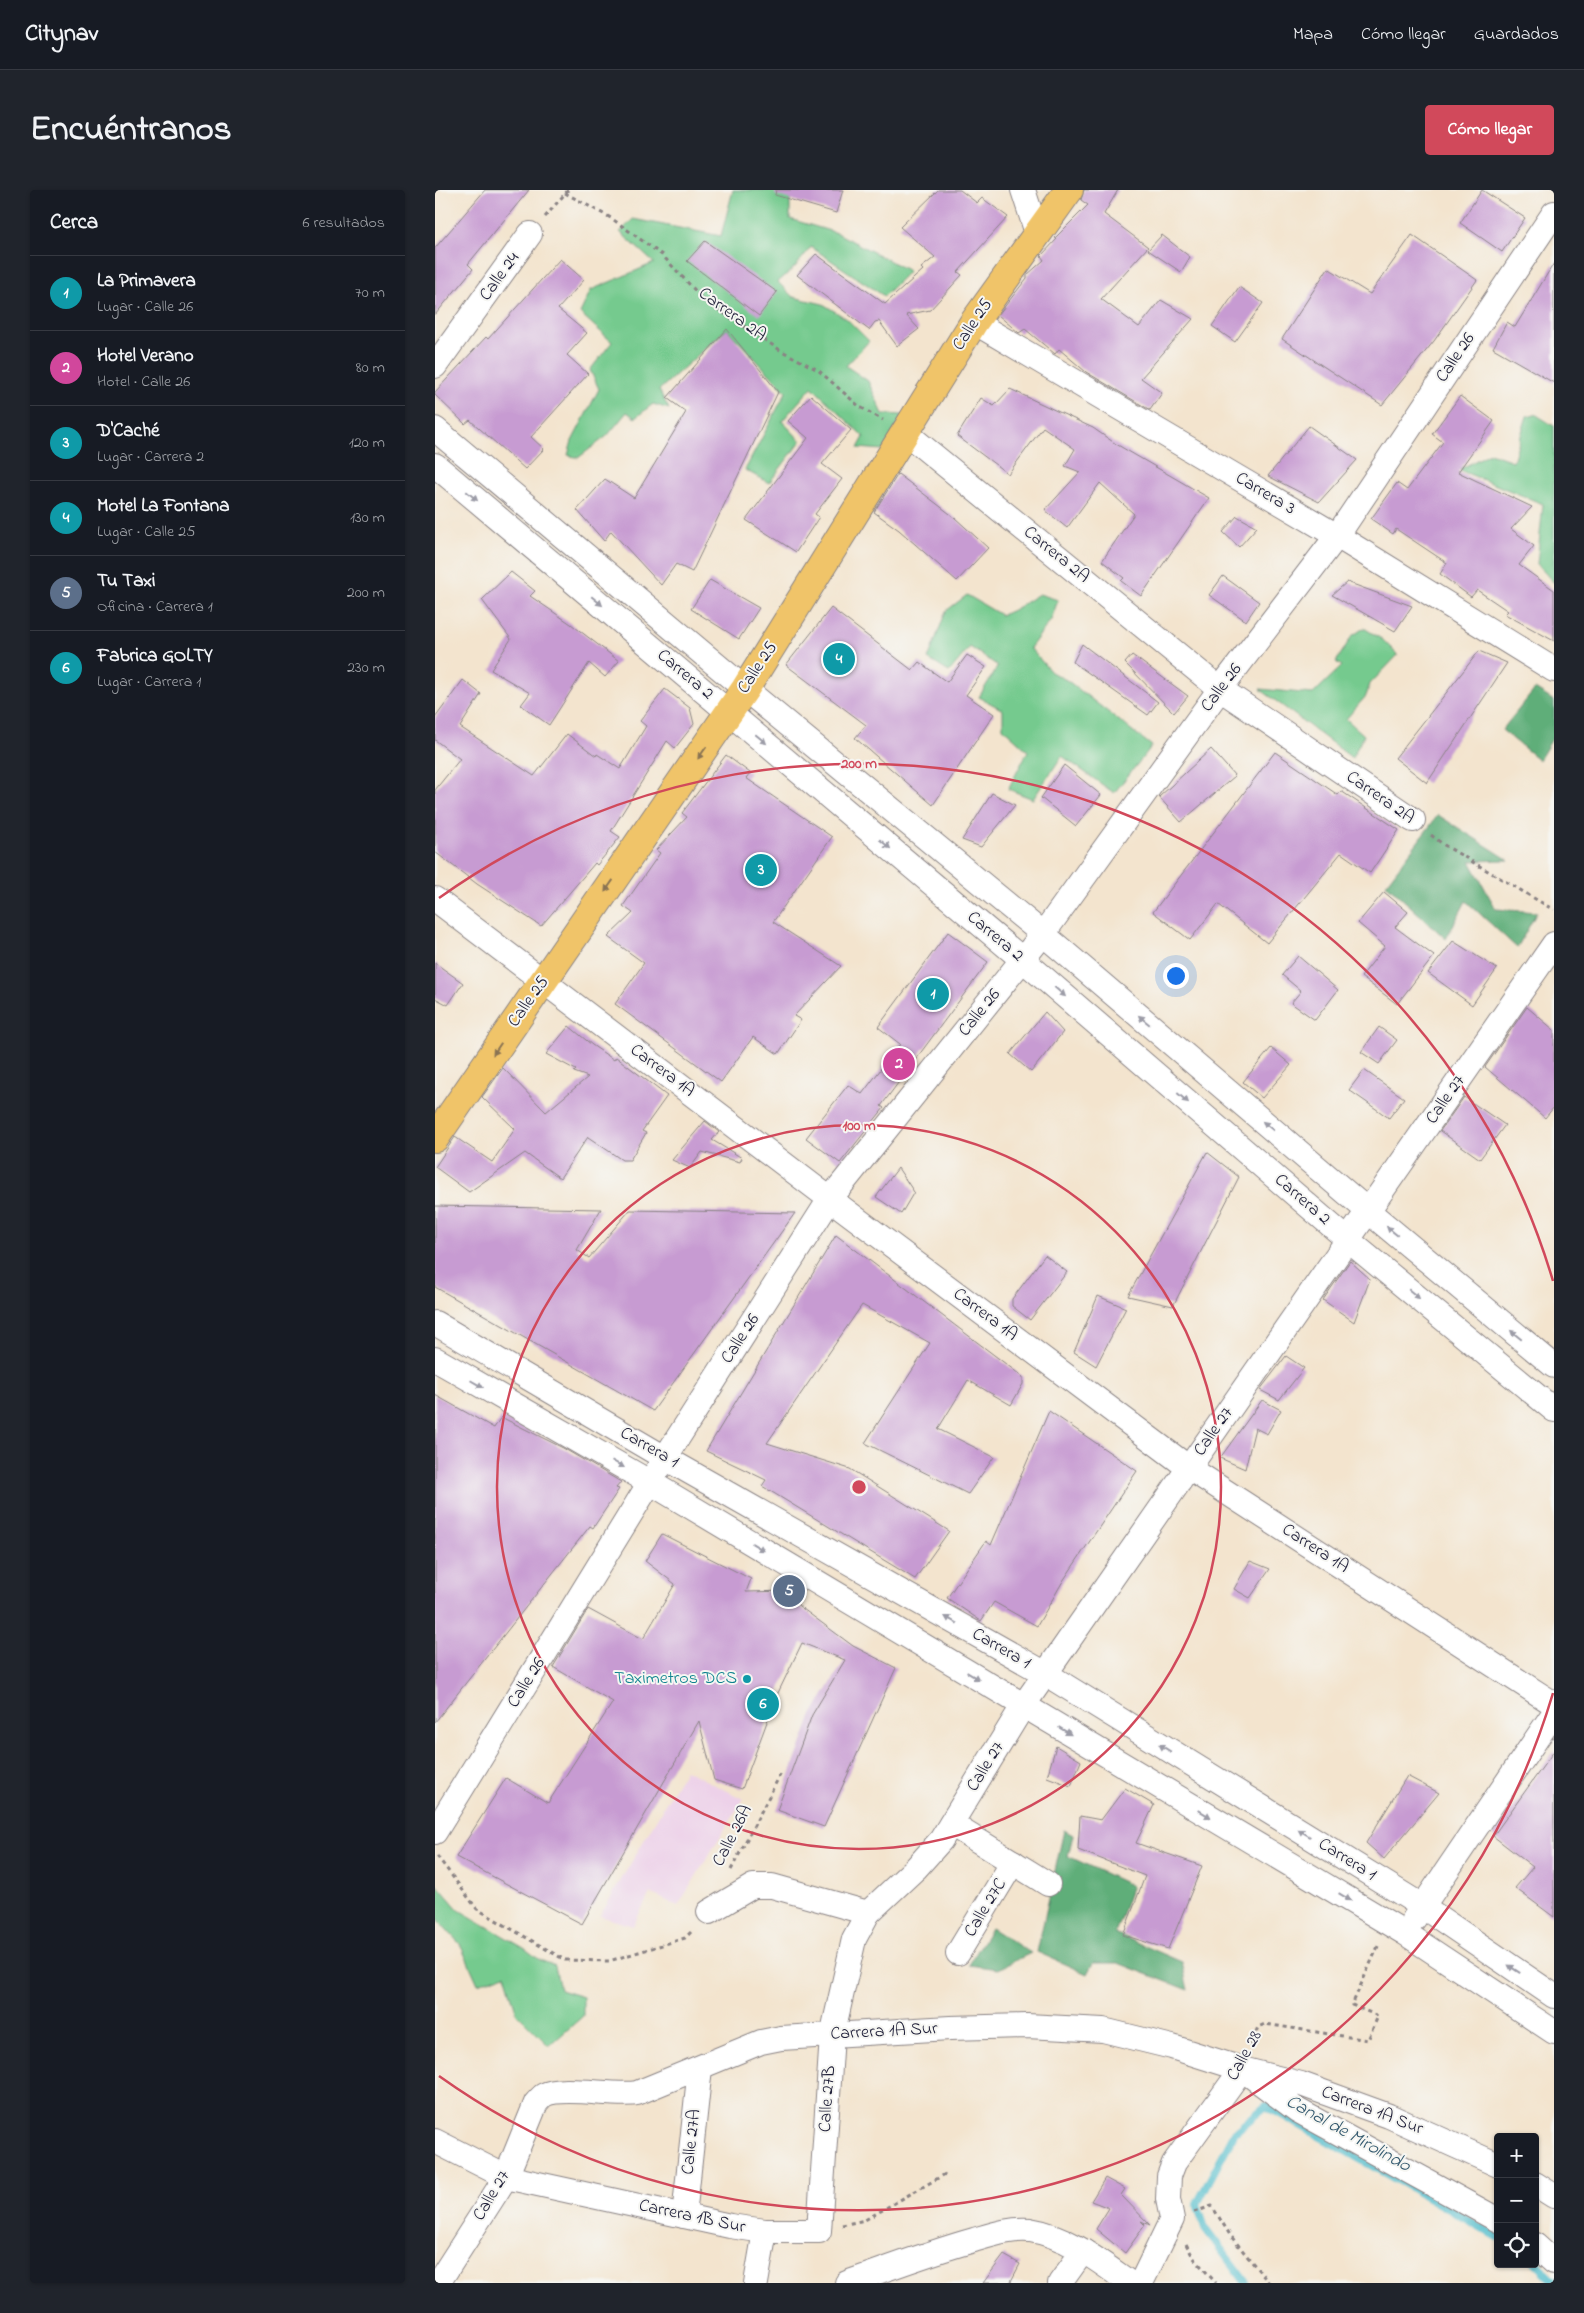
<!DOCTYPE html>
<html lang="es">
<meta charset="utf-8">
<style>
:root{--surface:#171b24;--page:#20242c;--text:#f1f3f6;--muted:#9ea1a6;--line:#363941;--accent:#d1495b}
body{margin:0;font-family:"Indie Flower",sans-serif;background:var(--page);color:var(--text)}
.controls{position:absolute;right:15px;bottom:15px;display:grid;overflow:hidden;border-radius:5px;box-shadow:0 1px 4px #0004}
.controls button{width:45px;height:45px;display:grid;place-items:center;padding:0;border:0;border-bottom:1px solid var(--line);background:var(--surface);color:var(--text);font:25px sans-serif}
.you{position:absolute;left:740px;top:785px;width:18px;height:18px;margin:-12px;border:4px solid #fff;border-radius:50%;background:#1a73e8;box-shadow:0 0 0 8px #1a73e833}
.badge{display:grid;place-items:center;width:32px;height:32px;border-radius:50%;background:var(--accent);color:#fff;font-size:16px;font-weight:700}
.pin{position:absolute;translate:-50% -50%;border:2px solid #fff;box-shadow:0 1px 5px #0006}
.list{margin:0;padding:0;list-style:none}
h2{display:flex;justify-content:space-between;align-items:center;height:65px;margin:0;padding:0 20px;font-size:21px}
h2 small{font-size:16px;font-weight:400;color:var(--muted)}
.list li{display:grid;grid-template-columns:32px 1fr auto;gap:15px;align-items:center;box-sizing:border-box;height:75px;padding:0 20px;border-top:1px solid var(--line)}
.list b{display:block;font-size:19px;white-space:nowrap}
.list p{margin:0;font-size:16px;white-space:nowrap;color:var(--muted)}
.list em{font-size:16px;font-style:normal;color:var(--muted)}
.icon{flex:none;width:28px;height:28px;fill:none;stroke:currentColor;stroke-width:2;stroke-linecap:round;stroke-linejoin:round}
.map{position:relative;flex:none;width:1119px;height:2093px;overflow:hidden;border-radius:5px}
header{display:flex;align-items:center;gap:30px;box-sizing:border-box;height:70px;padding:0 25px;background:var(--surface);border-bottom:1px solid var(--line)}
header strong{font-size:24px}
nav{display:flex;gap:28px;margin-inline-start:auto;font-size:18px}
.intro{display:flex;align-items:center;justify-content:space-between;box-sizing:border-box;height:120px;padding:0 30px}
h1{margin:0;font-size:35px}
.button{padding:12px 22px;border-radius:5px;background:var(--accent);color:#fff;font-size:18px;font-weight:700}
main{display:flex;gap:30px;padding:0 30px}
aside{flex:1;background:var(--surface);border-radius:5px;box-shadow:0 1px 4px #0004}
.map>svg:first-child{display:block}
.built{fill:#edd1e9}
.green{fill:#74ca8e;stroke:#4b7664}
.forest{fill:#5fae79;stroke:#40685a}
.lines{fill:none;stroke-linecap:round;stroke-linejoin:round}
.stream{stroke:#51bdcc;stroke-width:8}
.building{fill:#c79bd2}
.minor-casing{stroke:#8a8384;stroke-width:26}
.major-casing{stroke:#8a8384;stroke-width:30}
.path{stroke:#8a8384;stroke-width:3;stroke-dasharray:4 4;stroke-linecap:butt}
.minor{stroke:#fff;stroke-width:24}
.major{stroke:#f0c469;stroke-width:28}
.oneway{fill:#9c9ca7}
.oneway2{fill:#897352}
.ring{fill:none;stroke:#d1495b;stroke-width:2.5}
.culture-dot{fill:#0f9aa8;stroke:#f6f6f2;stroke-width:2}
.labels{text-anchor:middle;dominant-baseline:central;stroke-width:4;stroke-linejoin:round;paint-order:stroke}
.street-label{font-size:18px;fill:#22223b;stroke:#f6f6f2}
.culture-label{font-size:18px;fill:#0d838f;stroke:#f6f6f2;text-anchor:end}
.water-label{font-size:19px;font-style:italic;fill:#32586e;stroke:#f6f6f2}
.centre{fill:#d1495b;stroke:#f6f6f2;stroke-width:2.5}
.ring-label{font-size:15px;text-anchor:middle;font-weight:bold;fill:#d1495b;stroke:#f6f6f2;stroke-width:4;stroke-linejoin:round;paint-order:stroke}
</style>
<header>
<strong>Citynav</strong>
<nav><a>Mapa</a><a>Cómo llegar</a><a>Guardados</a></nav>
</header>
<div class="intro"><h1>Encuéntranos</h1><a class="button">Cómo llegar</a></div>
<main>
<aside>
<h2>Cerca<small>6 resultados</small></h2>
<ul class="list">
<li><span class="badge" style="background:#0f9aa8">1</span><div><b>La Primavera</b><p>Lugar · Calle 26</p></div><em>70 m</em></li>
<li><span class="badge" style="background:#d1479c">2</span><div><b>Hotel Verano</b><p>Hotel · Calle 26</p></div><em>80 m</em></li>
<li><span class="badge" style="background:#0f9aa8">3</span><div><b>D'Caché</b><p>Lugar · Carrera 2</p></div><em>120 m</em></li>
<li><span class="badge" style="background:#0f9aa8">4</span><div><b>Motel La Fontana</b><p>Lugar · Calle 25</p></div><em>130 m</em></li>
<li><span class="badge" style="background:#5c6f8a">5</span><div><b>Tu Taxi</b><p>Oficina · Carrera 1</p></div><em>200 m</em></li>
<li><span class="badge" style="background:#0f9aa8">6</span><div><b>Fabrica GOLTY</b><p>Lugar · Carrera 1</p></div><em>230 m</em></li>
</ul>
</aside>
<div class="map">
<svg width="1119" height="2093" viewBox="0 0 1119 2093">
<rect width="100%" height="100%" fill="#f6f6f2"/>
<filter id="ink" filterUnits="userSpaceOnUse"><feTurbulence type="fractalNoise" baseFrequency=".02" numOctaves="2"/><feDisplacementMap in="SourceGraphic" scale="10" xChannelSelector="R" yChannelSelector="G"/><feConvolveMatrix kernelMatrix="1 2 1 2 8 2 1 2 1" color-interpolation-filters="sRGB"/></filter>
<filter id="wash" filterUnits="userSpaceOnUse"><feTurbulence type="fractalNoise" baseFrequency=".0096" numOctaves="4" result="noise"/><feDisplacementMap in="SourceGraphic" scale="20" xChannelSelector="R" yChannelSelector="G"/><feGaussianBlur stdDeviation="1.12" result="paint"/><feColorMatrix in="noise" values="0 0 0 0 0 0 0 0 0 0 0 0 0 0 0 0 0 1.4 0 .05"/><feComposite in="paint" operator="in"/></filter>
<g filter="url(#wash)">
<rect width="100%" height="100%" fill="#f3e4ce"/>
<polygon class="built" points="250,1580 308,1609 243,1716 215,1703 198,1736 165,1726"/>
<g class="green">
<polygon points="298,0 355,0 355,29 402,43 474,81 449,106 376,57 361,76 343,92 358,107 388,114 412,129 434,151 411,176 433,191 448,224 468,225 448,260 423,258 429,247 377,197 347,231 366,251 334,293 310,280 351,202 292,139 224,200 234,219 218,214 200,228 192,222 172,246 143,268 133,265 137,251 164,199 155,180 177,152 145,123 156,100 219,73 185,42 198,29 286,46"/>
<polygon points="1100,224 1119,236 1119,393 1102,374 1108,314 1029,282 1025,279 1055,263 1078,271 1092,226"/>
<path d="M604,404L623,410L616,430L595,458L616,482L633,491L717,556L679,603L627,566L598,609L573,599L593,561L568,538V520L544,507L563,476L535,457L514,482L493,469L511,421L532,405L566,425C581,420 590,412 604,404Z"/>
<polygon points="929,438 948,450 963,465 935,494 931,506 911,529 929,545 917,568 825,499 878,504 907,476 901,472 917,446"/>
<polygon points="0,1692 24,1720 89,1758 105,1770 120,1776 125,1800 148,1807 148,1826 114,1856 82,1824 70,1784 43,1794 25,1754 0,1727"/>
</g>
<g class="forest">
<polygon points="1100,499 1119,511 1119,546 1104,570 1067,540"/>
<polygon points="1003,625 1074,670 1035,671 1061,719 1102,722 1082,758 1031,711 1011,749 951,694"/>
<polygon points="629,1640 638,1645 633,1666 697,1696 680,1743 747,1772 753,1800 683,1773 658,1773 652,1784 602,1762"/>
<polygon points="556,1738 596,1763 563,1779 534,1775"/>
</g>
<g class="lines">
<g class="stream">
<polyline points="1100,2072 1119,2091"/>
<polyline points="811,2093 770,2038 762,2014 800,1942 831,1916 1063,2047"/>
</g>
</g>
<g id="blocks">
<g class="building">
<polygon points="50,0 94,0 33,74 38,79 0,125 0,58"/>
<polygon points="341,0 408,0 401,23 340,5"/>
<polygon points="503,0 525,0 542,13 547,8 573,27 523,82 527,85 495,120 471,125 484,139 462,156 444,131 440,132 434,140 362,85 381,64 450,114 488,80 486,78 500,67 465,37"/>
<polygon points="649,0 683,0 669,24 713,57 666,109 704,137 726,110 758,129 706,188 727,203 715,220 651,182 624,159 620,164 590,139 584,143 563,125 592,88 592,85 609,70 606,66 622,49 620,48 653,15 646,10"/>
<polygon points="1047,0 1090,28 1067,62 1025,33"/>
<polygon points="727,45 755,67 746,82 713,60"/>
<polygon points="977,45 1042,90 999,151 947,215 847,149 893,78 935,104"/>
<polygon points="270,51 342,102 324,126 252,71"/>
<polygon points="125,69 149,90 123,119 152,143 132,165 153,184 96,247 109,259 90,279 35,230 30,234 0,205 0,202 51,147 53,149"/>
<polygon points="1119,73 1119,193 1058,158 1072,132 1080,137"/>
<polygon points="804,97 828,113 800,152 777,136"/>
<polygon points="292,139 343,202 257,382 241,374 226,395 176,341 169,351 142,320 170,289 199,308 251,222 232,208"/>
<polygon points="575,199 658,238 681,254 774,308 706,406 686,391 689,388 667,371 699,324 665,293 632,338 610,320 645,282 630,276 640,259 608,237 573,284 522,246 546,208 559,216"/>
<polygon points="376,205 416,240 387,274 407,289 380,324 384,327 361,362 311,330 373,248 353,231"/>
<polygon points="1025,206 1059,231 1023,282 1097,317 1076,339 1099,356 1084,375 1119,400 1119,451 1070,424 1073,421 1042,400 1036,407 1005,384 1012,373 961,339 958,344 936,329 962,293 972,300 1008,252 997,244"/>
<polygon points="874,236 922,270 884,312 833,286"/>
<polygon points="463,284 519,327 553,358 522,391 464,340 439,322"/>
<polygon points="802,326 822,337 804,357 788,342"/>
<polygon points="76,382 100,401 95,406 136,434 184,471 170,487 154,473 114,535 86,515 95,503 56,480 76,449 47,410"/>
<polygon points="788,386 824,412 811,431 774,405"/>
<polygon points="275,390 324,418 304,449 256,419"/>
<polygon points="912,392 977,416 960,441 897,405"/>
<polygon points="396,418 477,480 484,472 512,492 532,465 551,477 531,505 559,524 498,615 420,548 431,535 351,475"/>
<polygon points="647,454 723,512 713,525 638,472"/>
<polygon points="1044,461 1072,473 992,593 960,568"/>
<polygon points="697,465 753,506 739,523 690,473"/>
<polygon points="28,490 46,504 25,537 99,586 132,544 161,566 162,564 185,579 211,536 205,531 230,499 255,518 259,534 240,558 232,551 176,641 185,647 162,675 160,673 106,736 42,694 0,662 0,600 25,569 0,550 0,528"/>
<polygon points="776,559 800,586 746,632 724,607"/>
<polygon points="840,562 903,605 906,601 964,640 935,683 906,663 832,753 783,714 755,750 718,722"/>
<polygon points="291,565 315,583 311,588 397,647 338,732 406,776 359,826 366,830 343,864 318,847 286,892 180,814 209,773 173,747 198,723 188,716 225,663 221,660 252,627 247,623"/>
<polygon points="629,575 666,605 641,636 606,608"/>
<polygon points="557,603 580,615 546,657 527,650"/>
<polygon points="949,702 973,722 960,737 999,766 962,814 926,787 950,756 923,733"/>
<polygon points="513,742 553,772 446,916 449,918 405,973 371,948 413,895 427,904 465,854 443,837"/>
<polygon points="1018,751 1062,779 1037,815 993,783"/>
<polygon points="863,766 903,800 880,830 856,813 866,801 847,785"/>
<polygon points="0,773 28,793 13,815 0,808"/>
<polygon points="1092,817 1119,840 1119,917 1110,928 1050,877"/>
<polygon points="610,822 628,842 596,882 575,864"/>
<polygon points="134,836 157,855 179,870 181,867 232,906 207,941 211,943 195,970 187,970 153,947 125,988 90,963 34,1002 0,977 20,947 57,972 80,939 47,907 68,878 111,922 153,887 139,882 141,880 111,864"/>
<polygon points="944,837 962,850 944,874 926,862"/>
<polygon points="836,858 856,875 827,908 808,892"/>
<polygon points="929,880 969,908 954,928 914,900"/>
<polygon points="1029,907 1070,935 1045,969 1005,941"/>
<polygon points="270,931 284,942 277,950 307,968 305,972 267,962 255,978 237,970"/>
<polygon points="772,962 804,987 738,1116 693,1106"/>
<polygon points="463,978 479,1002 466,1024 441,1007"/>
<polygon points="0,1016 166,1019 142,1060 154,1068 195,1020 360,1023 218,1221 0,1097"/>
<polygon points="401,1045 588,1187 588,1194 576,1215 533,1190 503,1239 559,1267 533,1304 430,1253 495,1153 427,1115 332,1253 415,1279 514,1341 480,1389 327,1296 331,1290 271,1261"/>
<polygon points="610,1065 632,1082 595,1130 577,1116 577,1109"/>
<polygon points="915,1071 935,1089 919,1132 888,1110"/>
<polygon points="663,1106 691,1118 661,1176 639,1162"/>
<polygon points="851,1166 869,1178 844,1210 825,1200"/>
<polygon points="0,1205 59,1238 66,1227 128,1258 186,1292 181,1298 184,1299 158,1338 155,1336 0,1532"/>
<polygon points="827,1210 846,1220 832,1244 820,1238 810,1279 785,1268"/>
<polygon points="614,1221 702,1281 628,1391 602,1436 559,1412 546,1431 512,1408 551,1351 556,1355"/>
<polygon points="227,1344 316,1389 311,1402 354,1401 364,1416 418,1456 461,1478 389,1637 342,1620 377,1525 410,1470 367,1453 342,1505 307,1599 279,1590 264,1531 147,1734 21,1667 71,1588 113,1613 178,1512 118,1477 153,1419 208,1449 240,1394 210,1371"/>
<polygon points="815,1371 835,1379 815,1408 799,1399"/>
<polygon points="621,1556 646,1571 636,1596 612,1587"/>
<polygon points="1119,1561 1119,1727 1080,1698 1098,1677 1058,1646"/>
<polygon points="972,1586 1004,1603 949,1669 931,1653"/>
<polygon points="690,1598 719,1615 701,1653 767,1676 733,1759 688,1745 710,1686 643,1660 645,1626 666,1630"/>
<polygon points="670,1988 690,1999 686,2005 715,2035 706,2031 710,2035 690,2063 661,2039 674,2018 656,2011"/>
<polygon points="569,2065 585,2074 575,2093 548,2093"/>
</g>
</g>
</g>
<g filter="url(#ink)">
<use href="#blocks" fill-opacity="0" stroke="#8a8384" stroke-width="1"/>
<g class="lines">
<g class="minor-casing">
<g id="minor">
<polyline points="588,0 602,43"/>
<polyline points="539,132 902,346 1119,480"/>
<polyline points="0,176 95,44"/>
<polyline points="0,239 310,499 608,744 933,1021 1119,1176"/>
<polyline points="471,243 785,499 978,630"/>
<polyline points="0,275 588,770 913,1050 1119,1220"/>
<polyline points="0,709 395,1009 754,1278 1119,1514"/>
<polyline points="0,1133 230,1268 611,1484 987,1716 1119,1806"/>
<polyline points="0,1169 216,1293 970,1743 1119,1842"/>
<polyline points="516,1634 613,1694"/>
<polyline points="0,1642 230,1268 395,1009 608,744 785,499 902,346 1119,23"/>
<polyline points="274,1722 318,1696 337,1696 433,1723"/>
<polyline points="979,1729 1119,1523"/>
<polyline points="523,1763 578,1672"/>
<polyline points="0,1951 71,1987 295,2036 330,2041 384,2041 397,1846 419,1749 433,1723 481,1678 506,1650 588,1516 1119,754"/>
<polyline points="1100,1994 1119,2006"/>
<polyline points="249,2026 265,1878"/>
<polyline points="1100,2055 1119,2072"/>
<path d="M3,2093L71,1987L101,1913C103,1911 106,1907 109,1905C127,1895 179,1907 202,1903L326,1852L346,1848L515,1838L592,1836L668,1840L737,1857L807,1879L866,1894L954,1926L1063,1975"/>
<polyline points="321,2093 330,2041"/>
<path d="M412,2093C454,2078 496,2062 539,2050C556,2045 577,2038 595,2040C633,2046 665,2072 695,2093"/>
<polyline points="625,2093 648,2061"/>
<polyline points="706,2093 737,2029 733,2009 734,1986 739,1973 807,1879 862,1920 1063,2030"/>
</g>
</g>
<g class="major-casing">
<polyline id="major" points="0,948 310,499 539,132 634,0"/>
</g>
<g class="path">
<polyline points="130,3 176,28 227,65 269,110 345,160 383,180 425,217 448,230"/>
<polyline points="110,27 133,0"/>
<polyline points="996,645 1009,655 1119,720"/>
<polyline points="2,1666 42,1719 130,1770 174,1771 250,1748 258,1740"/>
<polyline points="296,1680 346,1583"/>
<polyline points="815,1857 823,1837 830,1834 933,1850 943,1826 917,1815 944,1754"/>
<polyline points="759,2022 777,2016 795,2045 834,2093"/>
<polyline points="407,2035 430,2030 512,1983"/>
<polyline points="751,2054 758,2067 781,2093"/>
</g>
<use href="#minor" class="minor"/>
<use href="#major" class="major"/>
</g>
<defs><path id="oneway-solid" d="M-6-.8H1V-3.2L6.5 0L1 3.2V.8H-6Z" transform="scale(1.25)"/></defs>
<g class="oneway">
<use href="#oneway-solid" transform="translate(37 306) rotate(40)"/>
<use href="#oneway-solid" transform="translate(162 411) rotate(40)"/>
<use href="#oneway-solid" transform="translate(326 549) rotate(40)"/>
<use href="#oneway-solid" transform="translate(450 654) rotate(40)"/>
<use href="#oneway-solid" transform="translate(625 802) rotate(41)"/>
<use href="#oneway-solid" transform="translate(709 830) rotate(-140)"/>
<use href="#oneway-solid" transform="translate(748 908) rotate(41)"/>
<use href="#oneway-solid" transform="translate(833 936) rotate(-140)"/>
<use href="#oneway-solid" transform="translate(957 1041) rotate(-140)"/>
<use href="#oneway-solid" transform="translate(979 1104) rotate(40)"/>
<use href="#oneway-solid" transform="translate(1081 1145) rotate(-140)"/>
<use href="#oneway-solid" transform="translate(42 1194) rotate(30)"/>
<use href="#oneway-solid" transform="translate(183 1274) rotate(30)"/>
<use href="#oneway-solid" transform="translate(323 1357) rotate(31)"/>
<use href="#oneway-solid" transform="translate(516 1430) rotate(-150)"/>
<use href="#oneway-solid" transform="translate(538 1486) rotate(31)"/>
<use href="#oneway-solid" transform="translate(630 1541) rotate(31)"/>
<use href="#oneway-solid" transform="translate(730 1558) rotate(-148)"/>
<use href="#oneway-solid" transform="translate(770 1624) rotate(31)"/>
<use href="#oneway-solid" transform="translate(869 1643) rotate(-148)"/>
<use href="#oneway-solid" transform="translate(910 1707) rotate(31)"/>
<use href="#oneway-solid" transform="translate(1079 1779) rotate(-146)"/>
</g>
<g class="oneway2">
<use href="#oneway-solid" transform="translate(267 563) rotate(125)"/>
<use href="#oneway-solid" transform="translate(174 696) rotate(125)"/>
<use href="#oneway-solid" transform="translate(62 859) rotate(124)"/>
</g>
</g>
<g class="ring">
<circle cx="424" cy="1297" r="362"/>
<path d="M1118 1503A724 724 0 0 1 4 1886M4 708A724 724 0 0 1 1118 1091"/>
</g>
<circle class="culture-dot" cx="312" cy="1489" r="5"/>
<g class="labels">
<g class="street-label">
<text transform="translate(65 87) rotate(-54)">Calle 24</text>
<text transform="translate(297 125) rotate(36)">Carrera 2A</text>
<text transform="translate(538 135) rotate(-57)">Calle 25</text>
<text transform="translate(1021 168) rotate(-56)">Calle 26</text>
<text transform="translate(830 304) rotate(31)">Carrera 3</text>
<text transform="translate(621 365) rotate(39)">Carrera 2A</text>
<text transform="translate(323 478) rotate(-57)">Calle 25</text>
<text transform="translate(250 485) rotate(40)">Carrera 2</text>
<text transform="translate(787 498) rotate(-53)">Calle 26</text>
<text transform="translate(945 608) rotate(35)">Carrera 2A</text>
<text transform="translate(560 747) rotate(40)">Carrera 2</text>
<text transform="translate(94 812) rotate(-55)">Calle 25</text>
<text transform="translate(545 823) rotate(-51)">Calle 26</text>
<text transform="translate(227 881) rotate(37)">Carrera 1A</text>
<text transform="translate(1011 910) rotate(-55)">Calle 27</text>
<text transform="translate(867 1010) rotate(41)">Carrera 2</text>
<text transform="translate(550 1125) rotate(37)">Carrera 1A</text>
<text transform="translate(306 1149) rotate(-57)">Calle 26</text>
<text transform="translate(779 1242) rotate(-55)">Calle 27</text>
<text transform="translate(214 1258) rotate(30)">Carrera 1</text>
<text transform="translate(880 1359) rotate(33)">Carrera 1A</text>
<text transform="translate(566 1459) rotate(30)">Carrera 1</text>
<text transform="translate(92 1493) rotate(-58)">Calle 26</text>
<text transform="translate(551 1577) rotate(-58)">Calle 27</text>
<text transform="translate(298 1646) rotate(-63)">Calle 26A</text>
<text transform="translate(912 1670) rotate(32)">Carrera 1</text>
<text transform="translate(551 1718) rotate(-59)">Calle 27C</text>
<text transform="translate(449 1842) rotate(-3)">Carrera 1A Sur</text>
<text transform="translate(810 1866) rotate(-61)">Calle 28</text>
<text transform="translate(393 1909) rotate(-86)">Calle 27B</text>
<text transform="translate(937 1921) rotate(21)">Carrera 1A Sur</text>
<text transform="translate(257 1952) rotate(-84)">Calle 27A</text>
<text transform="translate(57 2006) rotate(-59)">Calle 27</text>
<text transform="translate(257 2027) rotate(12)">Carrera 1B Sur</text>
</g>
<g class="culture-label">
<text x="302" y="1489">Taximetros DCS</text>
</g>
<g class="water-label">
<text transform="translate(913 1944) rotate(29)">Canal de Mirolindo</text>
</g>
</g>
<circle cx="424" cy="1297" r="8" class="centre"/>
<g class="ring-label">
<text x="424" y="578">200 m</text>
<text x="424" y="940">100 m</text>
</g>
</svg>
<div class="controls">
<button>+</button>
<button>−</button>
<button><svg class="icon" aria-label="locate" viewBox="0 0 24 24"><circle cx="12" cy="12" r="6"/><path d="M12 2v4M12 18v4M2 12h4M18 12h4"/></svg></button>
</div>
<div class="you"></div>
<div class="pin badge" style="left:498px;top:804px;background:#0f9aa8">1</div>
<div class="pin badge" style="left:464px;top:874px;background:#d1479c">2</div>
<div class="pin badge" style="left:326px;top:680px;background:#0f9aa8">3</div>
<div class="pin badge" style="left:404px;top:469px;background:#0f9aa8">4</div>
<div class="pin badge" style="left:354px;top:1401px;background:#5c6f8a">5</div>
<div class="pin badge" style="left:328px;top:1514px;background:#0f9aa8">6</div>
</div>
</main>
